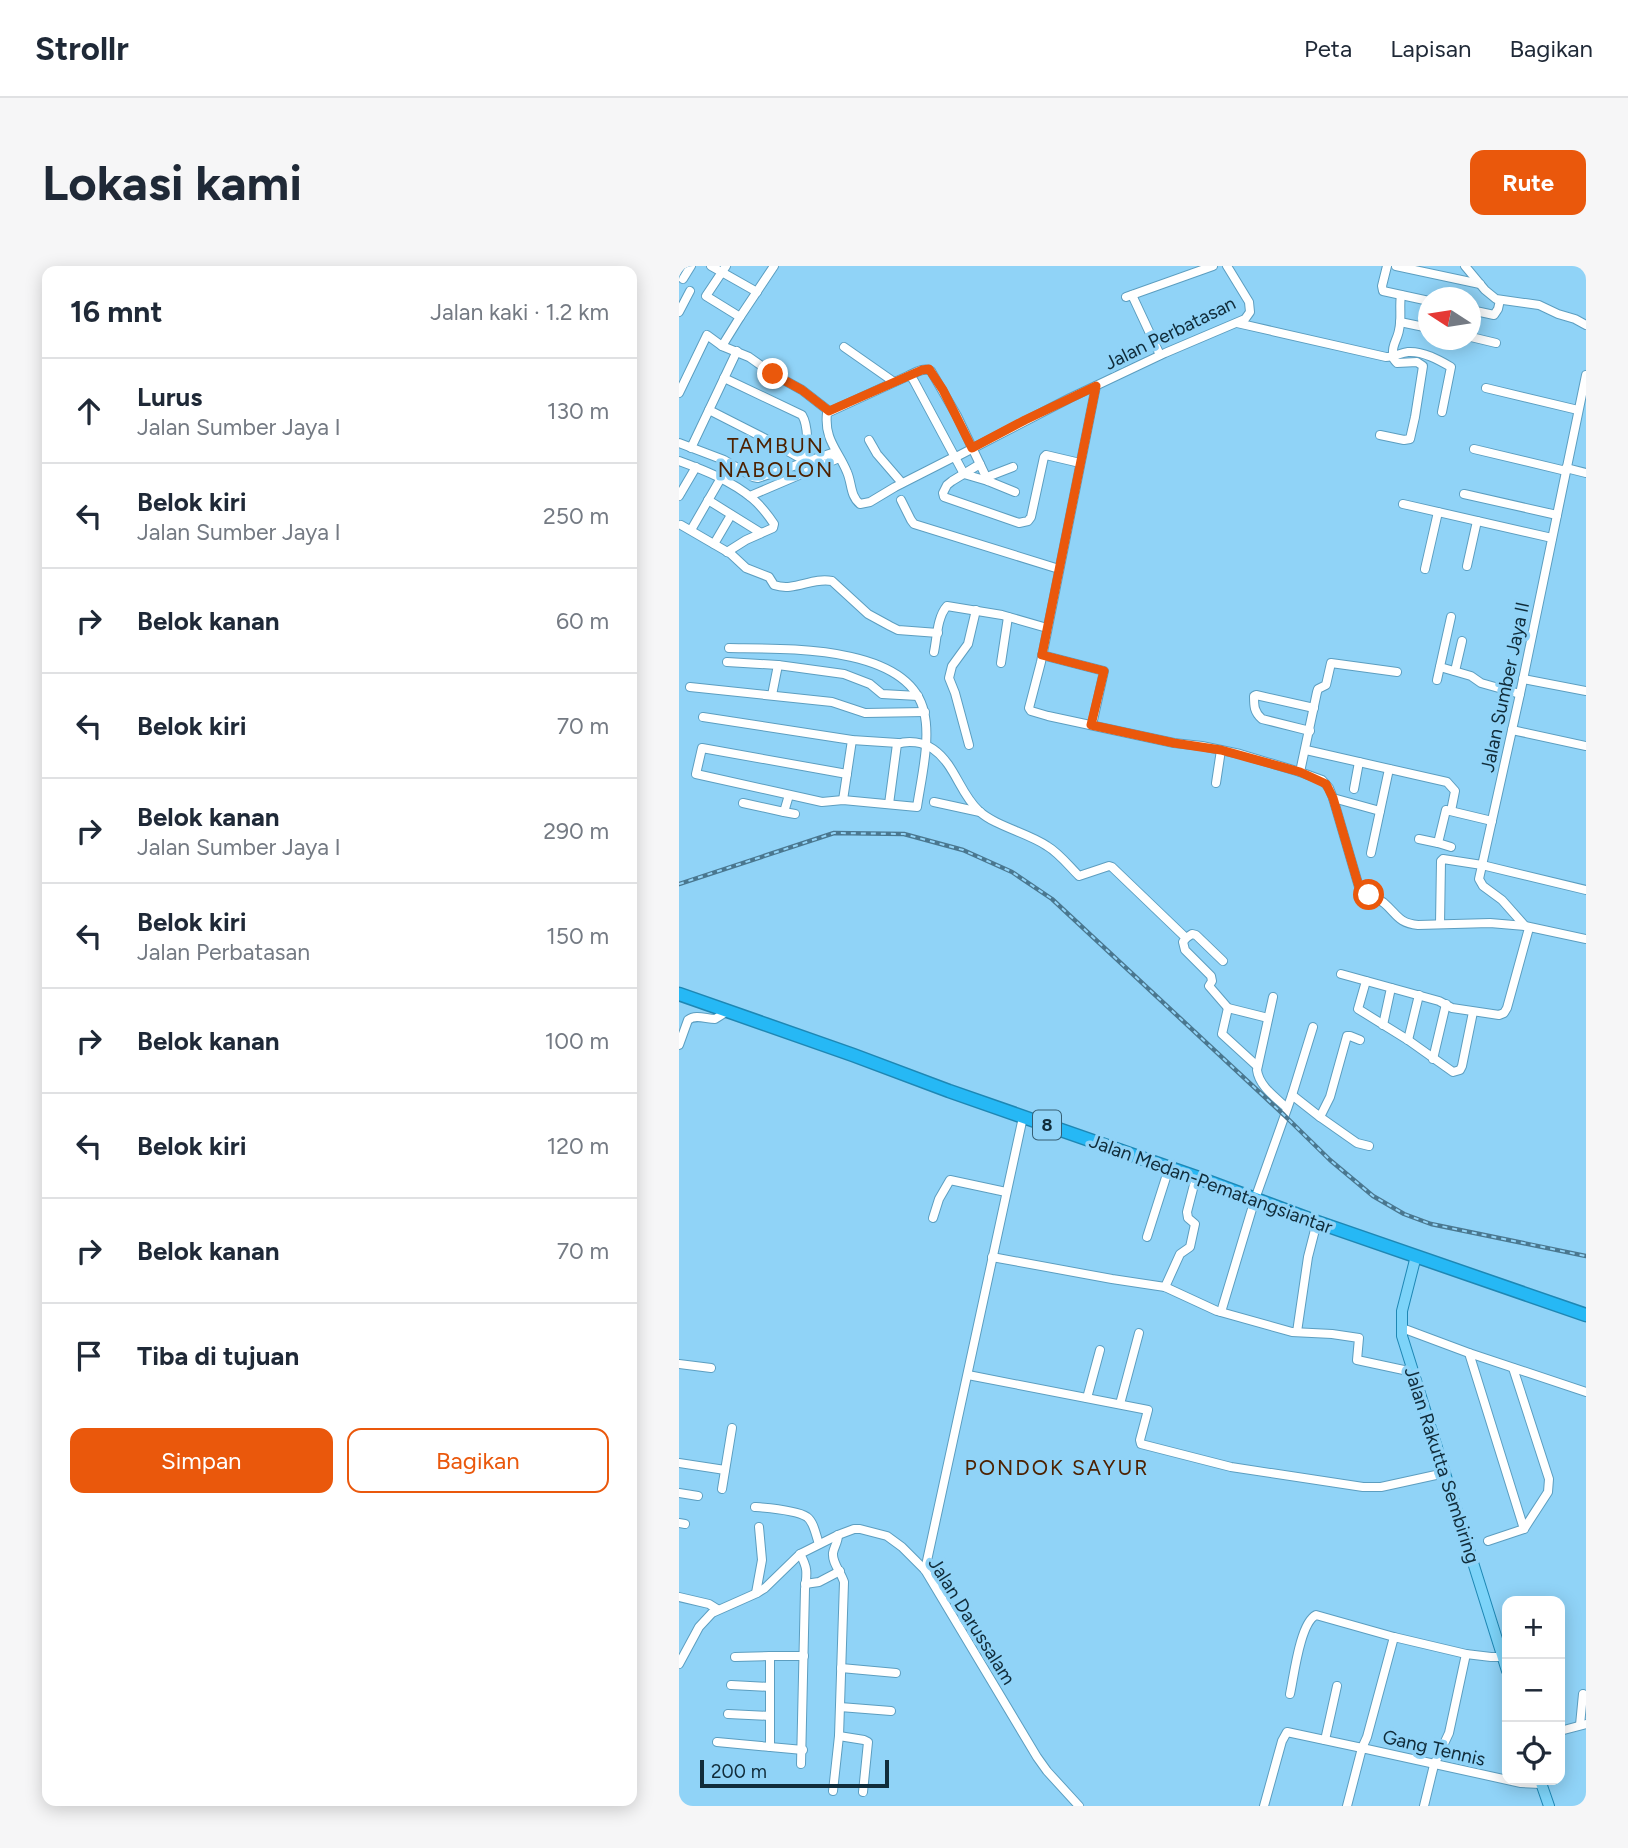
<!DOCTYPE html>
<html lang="id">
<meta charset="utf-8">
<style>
:root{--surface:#fff;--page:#f6f6f7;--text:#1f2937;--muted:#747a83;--line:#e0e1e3;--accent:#ea580c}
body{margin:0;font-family:Figtree,sans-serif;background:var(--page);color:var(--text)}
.controls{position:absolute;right:21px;bottom:21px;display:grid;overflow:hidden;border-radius:14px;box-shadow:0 4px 18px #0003}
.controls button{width:63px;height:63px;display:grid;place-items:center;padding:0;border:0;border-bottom:2px solid var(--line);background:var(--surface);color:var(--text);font:35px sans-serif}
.compass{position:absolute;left:739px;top:21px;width:63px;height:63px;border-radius:50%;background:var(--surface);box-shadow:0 4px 18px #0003;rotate:282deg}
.scale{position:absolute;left:21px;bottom:18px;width:189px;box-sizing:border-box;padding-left:7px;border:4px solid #102c3a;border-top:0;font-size:19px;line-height:24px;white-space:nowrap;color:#102c3a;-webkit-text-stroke:5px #90d3f7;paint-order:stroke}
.stop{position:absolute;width:21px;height:21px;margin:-16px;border:5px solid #ea580c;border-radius:50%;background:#fff}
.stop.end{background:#ea580c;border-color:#fff;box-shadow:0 2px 7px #0008}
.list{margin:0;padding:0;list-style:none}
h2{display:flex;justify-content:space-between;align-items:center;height:91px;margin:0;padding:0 28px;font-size:30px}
h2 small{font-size:23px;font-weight:400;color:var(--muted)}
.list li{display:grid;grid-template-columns:46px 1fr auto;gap:21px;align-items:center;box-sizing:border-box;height:105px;padding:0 28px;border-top:2px solid var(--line)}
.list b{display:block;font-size:26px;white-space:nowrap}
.list p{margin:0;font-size:23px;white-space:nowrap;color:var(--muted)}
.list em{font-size:23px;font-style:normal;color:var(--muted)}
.actions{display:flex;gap:14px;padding:21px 28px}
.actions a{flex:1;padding:16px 0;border:2px solid var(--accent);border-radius:14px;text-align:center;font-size:24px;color:var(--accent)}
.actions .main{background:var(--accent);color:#fff}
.icon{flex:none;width:38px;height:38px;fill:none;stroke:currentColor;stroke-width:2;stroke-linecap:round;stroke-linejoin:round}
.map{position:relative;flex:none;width:907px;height:1540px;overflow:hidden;border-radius:14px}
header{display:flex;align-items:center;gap:42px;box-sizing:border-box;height:98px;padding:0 35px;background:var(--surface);border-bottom:2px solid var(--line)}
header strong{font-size:33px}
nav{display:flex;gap:38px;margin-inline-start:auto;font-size:24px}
.intro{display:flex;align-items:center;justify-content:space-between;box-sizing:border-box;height:168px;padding:0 42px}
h1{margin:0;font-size:49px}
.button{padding:18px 32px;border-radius:14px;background:var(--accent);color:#fff;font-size:24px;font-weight:700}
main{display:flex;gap:42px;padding:0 42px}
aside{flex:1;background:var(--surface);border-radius:14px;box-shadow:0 4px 18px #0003}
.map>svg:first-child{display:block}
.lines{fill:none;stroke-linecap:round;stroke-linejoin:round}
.minor-casing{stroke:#5c9ec0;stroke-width:10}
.major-casing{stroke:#1e87b4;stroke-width:12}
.highway-casing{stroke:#1e87b4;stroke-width:15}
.minor{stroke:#fff;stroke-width:8}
.major{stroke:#7dd4f9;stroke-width:10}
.highway{stroke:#26b8f5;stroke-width:12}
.rail-casing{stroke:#4a778f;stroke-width:4.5}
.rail{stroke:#90d3f7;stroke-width:2;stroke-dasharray:5;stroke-linecap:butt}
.route{stroke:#ea580c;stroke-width:9}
.labels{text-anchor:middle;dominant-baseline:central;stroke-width:7;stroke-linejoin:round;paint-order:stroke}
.shield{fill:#90d3f7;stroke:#365e73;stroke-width:2}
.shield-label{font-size:18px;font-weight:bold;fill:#102c3a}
.street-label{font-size:19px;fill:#102c3a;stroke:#90d3f7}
.neighbourhood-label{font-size:21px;letter-spacing:2px;fill:#4d2100;stroke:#90d3f7}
</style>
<header>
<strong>Strollr</strong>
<nav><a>Peta</a><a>Lapisan</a><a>Bagikan</a></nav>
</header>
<div class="intro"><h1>Lokasi kami</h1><a class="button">Rute</a></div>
<main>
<aside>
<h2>16 mnt<small>Jalan kaki · 1.2 km</small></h2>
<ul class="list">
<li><svg class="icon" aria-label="ahead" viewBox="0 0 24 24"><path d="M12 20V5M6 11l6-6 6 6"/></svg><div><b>Lurus</b><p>Jalan Sumber Jaya I</p></div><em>130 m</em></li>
<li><svg class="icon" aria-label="left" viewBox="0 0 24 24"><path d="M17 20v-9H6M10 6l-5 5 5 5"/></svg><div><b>Belok kiri</b><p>Jalan Sumber Jaya I</p></div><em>250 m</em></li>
<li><svg class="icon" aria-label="right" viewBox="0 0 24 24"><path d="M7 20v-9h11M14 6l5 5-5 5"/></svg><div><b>Belok kanan</b></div><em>60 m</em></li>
<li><svg class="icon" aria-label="left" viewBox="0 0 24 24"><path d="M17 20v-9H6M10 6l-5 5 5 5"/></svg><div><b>Belok kiri</b></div><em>70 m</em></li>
<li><svg class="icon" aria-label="right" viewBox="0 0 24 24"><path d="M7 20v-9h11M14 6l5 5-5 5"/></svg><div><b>Belok kanan</b><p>Jalan Sumber Jaya I</p></div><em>290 m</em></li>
<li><svg class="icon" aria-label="left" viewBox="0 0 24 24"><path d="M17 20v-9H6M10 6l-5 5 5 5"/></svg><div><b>Belok kiri</b><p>Jalan Perbatasan</p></div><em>150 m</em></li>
<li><svg class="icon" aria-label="right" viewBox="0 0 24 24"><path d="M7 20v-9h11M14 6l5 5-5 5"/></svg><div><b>Belok kanan</b></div><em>100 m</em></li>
<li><svg class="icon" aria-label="left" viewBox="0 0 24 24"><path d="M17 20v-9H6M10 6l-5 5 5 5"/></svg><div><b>Belok kiri</b></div><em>120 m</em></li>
<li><svg class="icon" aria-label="right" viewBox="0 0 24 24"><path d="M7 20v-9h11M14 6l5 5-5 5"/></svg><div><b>Belok kanan</b></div><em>70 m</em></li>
<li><svg class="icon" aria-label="arrive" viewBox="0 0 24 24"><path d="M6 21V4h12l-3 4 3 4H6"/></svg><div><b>Tiba di tujuan</b></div></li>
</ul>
<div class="actions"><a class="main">Simpan</a><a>Bagikan</a></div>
</aside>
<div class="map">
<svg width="907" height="1540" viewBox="0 0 907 1540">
<rect width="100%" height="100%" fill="#90d3f7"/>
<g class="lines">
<g class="minor-casing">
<g id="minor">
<polyline points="32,0 78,26"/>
<polyline points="708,0 703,20 704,25 750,35"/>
<polyline points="717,0 801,18"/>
<polyline points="786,0 806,24 817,33 860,39 879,48 896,53 907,59"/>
<polyline points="4,13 12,0"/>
<polyline points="453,29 481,89"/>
<polyline points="447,31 534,0"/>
<polyline points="792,44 815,49 819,43 821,34"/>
<polyline points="0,46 11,25"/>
<polyline points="61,51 95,0"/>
<polyline points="721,56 750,62"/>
<path d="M558,57L707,91C715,91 721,87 729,86C744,85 760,94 772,101L763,146"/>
<polyline points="792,71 817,77"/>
<polyline points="43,80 61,51 27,30 47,0"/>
<polyline points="165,81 215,116"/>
<path d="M231,109C237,106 245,101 252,105L278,150L309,215"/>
<polyline points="907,109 841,428 800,613 804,620 823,634 846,660 907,673"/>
<path d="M45,112L123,149C129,159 130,184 125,194"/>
<path d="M417,120L362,396L350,442L352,445L369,450L495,477L523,480L561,488L621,506L643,514L650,522L654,532L680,621C686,629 696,630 705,637C718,648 719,657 739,659L811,657L846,660"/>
<polyline points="807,122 899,144"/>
<polyline points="0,127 28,69 43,80 70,91 94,108 123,124 150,145"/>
<polyline points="30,144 87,173 128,196"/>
<path d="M701,169L725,174L731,173L736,151L744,100L738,96L718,97C714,92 714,94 714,87C713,79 719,72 720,64C723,52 720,41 722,29"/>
<polyline points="190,174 198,188 223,217"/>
<polyline points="0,177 45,194 74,211 79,212 156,186"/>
<polyline points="12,182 58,85"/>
<polyline points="795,183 887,205"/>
<path d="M0,195C25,204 53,215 74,233C82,240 89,249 95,258L94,262L67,274L48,286"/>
<polyline points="301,198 273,215 268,219 264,227 265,231 340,257 349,255 352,251 365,191 367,189 401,197"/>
<polyline points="887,202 907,207"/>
<polyline points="308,211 334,201"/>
<path d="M336,226L309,215L285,208L235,115L231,109L148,147C145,174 159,184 168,206C173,217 171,230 181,238L191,236L216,221L275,191L279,190L391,132L486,87L566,53L571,46L570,36L548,0"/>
<polyline points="785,228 878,249"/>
<polyline points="0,230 17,201"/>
<polyline points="71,230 160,192"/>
<polyline points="29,234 82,267"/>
<polyline points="222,234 232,254 235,258 380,303"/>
<polyline points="724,238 873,272"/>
<path d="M2,259L52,288L67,302L90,311L95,319C116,326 132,311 153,315L189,348L211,360L219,364L259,367"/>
<polyline points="12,264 42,212"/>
<polyline points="35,278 52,249"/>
<polyline points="788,300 798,255"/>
<polyline points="746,303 759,246"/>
<path d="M50,382C104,383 230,378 245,446C252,473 242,514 238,541L164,534L143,536L17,508L23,482L168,508"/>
<path d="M255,386C258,372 258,351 268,340L323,349L368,362"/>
<polyline points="363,389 425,405 413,459"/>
<polyline points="48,396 99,399 165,408 191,418 203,428 239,430"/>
<polyline points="322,397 329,351"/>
<polyline points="761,401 792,410 802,417 841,428"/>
<polyline points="776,405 783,375"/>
<polyline points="844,413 907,425"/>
<polyline points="758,414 772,351"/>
<polyline points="11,421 153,436 186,447 246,446"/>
<polyline points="93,429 99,399"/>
<polyline points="24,451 173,474 219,477"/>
<polyline points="833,464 907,480"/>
<path d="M631,465L583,453C575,446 575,440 575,430L577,429L635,442"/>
<polyline points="290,479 276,427 270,412 273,400 289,378 297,344"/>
<polyline points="627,484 768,516 776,525 772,545"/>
<polyline points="621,506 638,426 639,423 647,419 652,397 718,406"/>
<polyline points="537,517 542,484"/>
<polyline points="675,523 680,496"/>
<polyline points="654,532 701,545"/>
<polyline points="164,534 173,474"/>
<polyline points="255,536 301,546"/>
<polyline points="64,537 105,546 110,529"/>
<path d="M210,538L218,478C230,474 244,476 254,483C276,498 281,528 300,545C316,560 349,567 368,580C380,587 390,600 400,610L430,600L433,601L507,672L504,676L506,684L532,710L533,715L530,720L549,742"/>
<polyline points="105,546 116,548"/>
<polyline points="740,573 759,577"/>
<polyline points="772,581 759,577 767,544 813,555"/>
<polyline points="692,587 710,503"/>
<polyline points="761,658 762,595 764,593 803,599 907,624"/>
<polyline points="507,672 513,668 517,669 544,695"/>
<polyline points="662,708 760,735 773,742 820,749 825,747 828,742 850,662"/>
<polyline points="687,715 679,743 729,774 774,806 781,804 783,800 794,746"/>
<path d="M594,731L578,804C580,820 596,831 608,842"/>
<polyline points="704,759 712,722"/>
<polyline points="729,774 740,729"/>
<path d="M0,779L9,754C17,748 27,753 36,753L47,746"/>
<polyline points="754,793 767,738"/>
<polyline points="578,800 543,768 549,742 589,752"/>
<polyline points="613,829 641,851 651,831 668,770 671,770 681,774"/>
<polyline points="641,851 678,877 690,880"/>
<polyline points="254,952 260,933 271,914 327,926"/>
<polyline points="468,971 490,902"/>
<polyline points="313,991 433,1013 486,1021 538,1045 613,1066 653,1068 680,1072 678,1094 734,1106"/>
<polyline points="486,1021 501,988 511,981 516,958 509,952 508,946 517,911"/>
<polyline points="542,1046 576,933 613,829 634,761"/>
<polyline points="723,1062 790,1087 907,1126"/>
<polyline points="618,1066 629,991 638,956"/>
<polyline points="790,1087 845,1263 869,1226 870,1213 834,1102"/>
<polyline points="0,1098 32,1102"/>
<polyline points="289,1109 469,1144 461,1174 462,1178 552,1201 684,1221 702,1221 766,1207"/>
<polyline points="408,1132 421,1084"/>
<polyline points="441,1138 460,1067"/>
<polyline points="0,1197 46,1204"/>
<polyline points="43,1223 53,1162"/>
<polyline points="0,1227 19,1230"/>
<path d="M76,1241C89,1242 117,1244 128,1251C135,1256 137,1270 140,1278"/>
<polyline points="0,1257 6,1258"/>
<polyline points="809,1275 845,1263"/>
<path d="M121,1288C129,1302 128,1307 126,1323L122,1498"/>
<polyline points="246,1304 344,851"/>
<polyline points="126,1318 140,1316 161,1305"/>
<polyline points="77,1327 83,1294 80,1261"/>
<polyline points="0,1331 30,1338 38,1343"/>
<polyline points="56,1391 91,1390"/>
<polyline points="0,1398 20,1361 33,1347 78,1327 86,1322 121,1288 159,1269 175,1263 181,1263 208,1270 223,1281 246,1304 358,1491 368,1505 400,1540"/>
<polyline points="162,1402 217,1407"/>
<polyline points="52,1419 91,1421"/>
<path d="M611,1428C615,1410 621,1357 637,1349L715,1371L787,1388L812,1391H824"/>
<polyline points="161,1441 212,1445"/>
<polyline points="49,1448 91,1450"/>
<polyline points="901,1459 904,1428"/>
<polyline points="881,1465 907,1458"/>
<polyline points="160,1470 185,1474 189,1476 184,1526"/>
<polyline points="646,1474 658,1420"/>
<polyline points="38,1476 124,1484"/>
<polyline points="91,1481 91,1390 125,1390"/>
<path d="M154,1525L160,1470L165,1316C162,1306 153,1297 154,1287C155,1281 159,1276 159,1269"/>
<polyline points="585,1540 603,1475 608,1466 683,1482 688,1471 715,1371"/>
<polyline points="668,1540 683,1482 842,1517 862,1518"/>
<polyline points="745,1540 755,1499 770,1467 787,1388"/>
</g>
</g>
<g class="major-casing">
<g id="major">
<polyline points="737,990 723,1045 723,1070 828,1405"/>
<polyline points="861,1514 870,1540"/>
</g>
</g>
<g class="highway-casing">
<polyline id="highway" points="0,728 174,789 270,825 517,911 638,956 907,1049"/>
</g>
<use href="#minor" class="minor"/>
<use href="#major" class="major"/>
<use href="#highway" class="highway"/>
<g class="rail-casing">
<polyline id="rail" points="0,618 155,567 225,568 284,584 333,606 373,633 605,849 651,894 694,930 725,948 752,958 907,990"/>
</g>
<use href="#rail" class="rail"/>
</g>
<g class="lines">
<polyline class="route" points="94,108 123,124 150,145 243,104 250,103 264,124 293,182 346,154 417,120 363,389 425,405 412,459 495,477 542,484 621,506 647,518 654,532 680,621 685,627 690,629"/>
</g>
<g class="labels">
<rect class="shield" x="354" y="844.5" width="28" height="29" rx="5"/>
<g class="shield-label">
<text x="368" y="859">8</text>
</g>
<g class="street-label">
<text transform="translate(491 67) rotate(-26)">Jalan Perbatasan</text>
<text transform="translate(826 421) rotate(-78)">Jalan Sumber Jaya II</text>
<text transform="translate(532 918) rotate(20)">Jalan Medan-Pematangsiantar</text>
<text transform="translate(763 1199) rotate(72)">Jalan Rakutta Sembiring</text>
<text transform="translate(293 1355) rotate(58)">Jalan Darussalam</text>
<text transform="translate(755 1482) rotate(13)">Gang Tennis</text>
</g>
<g class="neighbourhood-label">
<text x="97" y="179">TAMBUN<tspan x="97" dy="24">NABOLON</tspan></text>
<text x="378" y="1201">PONDOK SAYUR</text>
</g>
</g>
</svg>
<div class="controls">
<button>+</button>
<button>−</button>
<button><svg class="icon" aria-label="locate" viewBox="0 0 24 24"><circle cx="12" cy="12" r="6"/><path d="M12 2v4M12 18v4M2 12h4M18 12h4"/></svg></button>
</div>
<svg class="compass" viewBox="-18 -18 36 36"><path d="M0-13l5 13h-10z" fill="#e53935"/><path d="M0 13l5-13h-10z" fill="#747a83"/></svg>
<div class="scale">200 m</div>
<div class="stop" style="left:690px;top:629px"></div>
<div class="stop end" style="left:94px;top:108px"></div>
</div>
</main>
